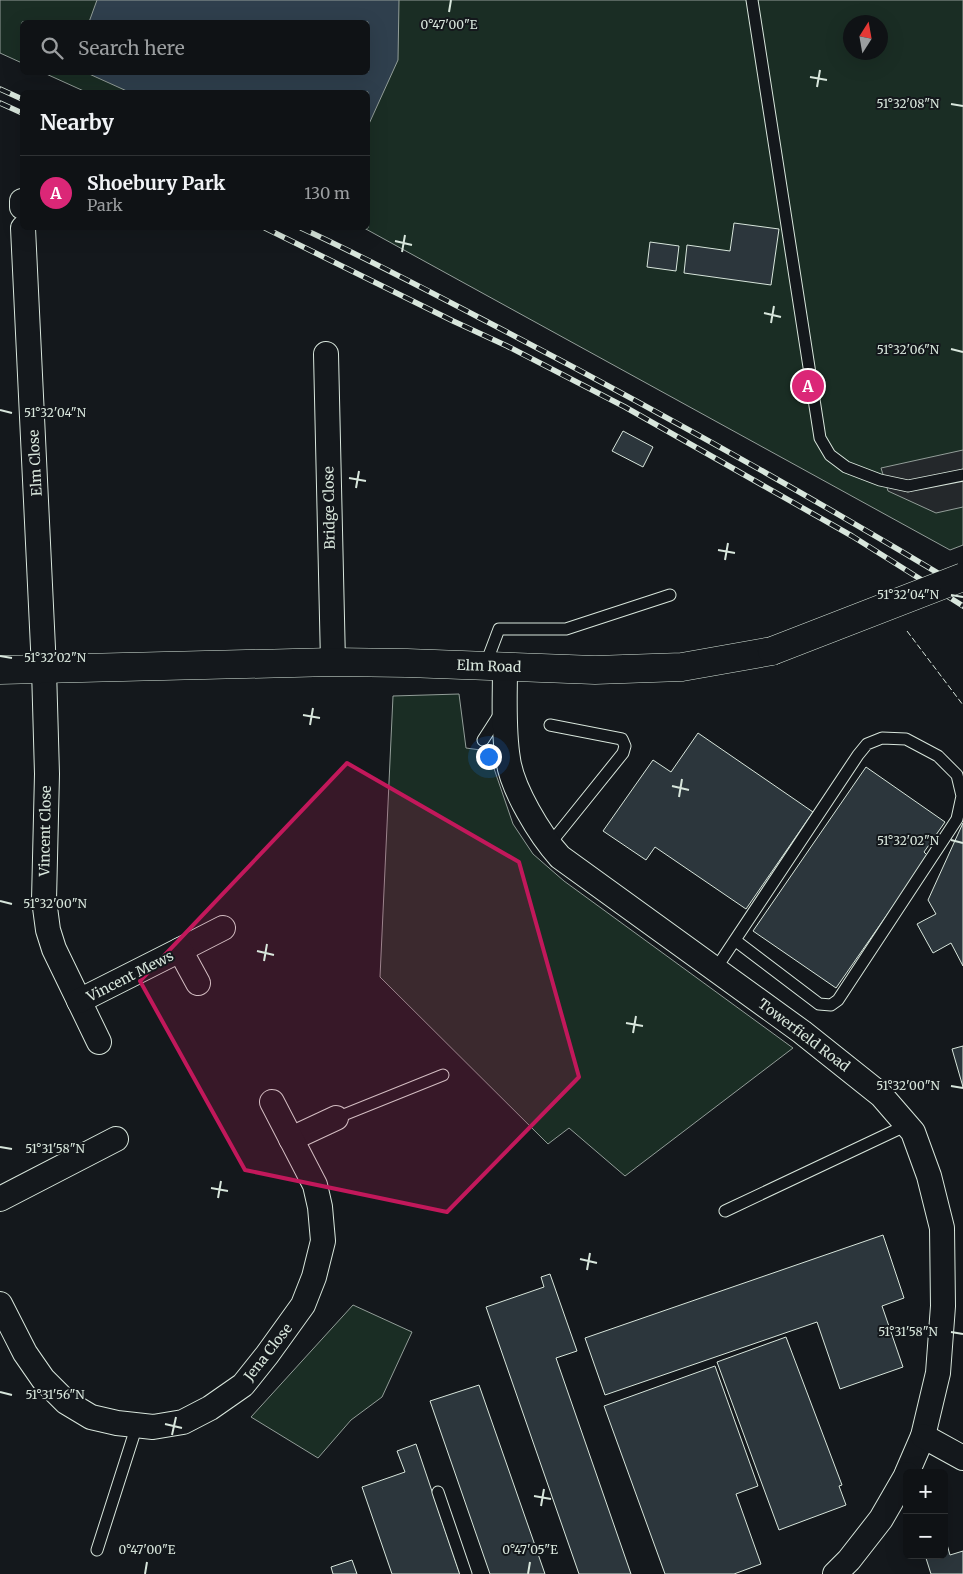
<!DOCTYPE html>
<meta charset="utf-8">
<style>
:root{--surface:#0f1215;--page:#181b1e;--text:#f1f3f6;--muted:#9b9ea0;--line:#2f3234;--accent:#db2777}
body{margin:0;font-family:Merriweather,serif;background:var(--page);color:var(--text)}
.controls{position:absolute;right:15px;bottom:15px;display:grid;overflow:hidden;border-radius:8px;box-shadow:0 5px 20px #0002}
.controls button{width:45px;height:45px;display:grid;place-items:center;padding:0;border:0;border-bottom:1px solid var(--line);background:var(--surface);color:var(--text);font:25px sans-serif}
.compass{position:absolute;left:843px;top:15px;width:45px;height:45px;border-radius:50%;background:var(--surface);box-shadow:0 5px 20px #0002;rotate:11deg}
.you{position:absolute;left:488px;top:756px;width:18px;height:18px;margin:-12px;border:4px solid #fff;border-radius:50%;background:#1a73e8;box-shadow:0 0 0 8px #1a73e833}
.badge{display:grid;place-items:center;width:32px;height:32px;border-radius:50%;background:var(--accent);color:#fff;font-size:16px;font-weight:700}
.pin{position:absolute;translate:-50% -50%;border:2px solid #fff;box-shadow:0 1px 5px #0006}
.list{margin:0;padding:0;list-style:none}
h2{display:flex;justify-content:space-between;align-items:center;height:65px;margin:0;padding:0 20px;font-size:21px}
h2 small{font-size:16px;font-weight:400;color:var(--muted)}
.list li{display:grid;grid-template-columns:32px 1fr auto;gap:15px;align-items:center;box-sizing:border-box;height:75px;padding:0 20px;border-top:1px solid var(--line)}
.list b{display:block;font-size:19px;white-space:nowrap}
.list p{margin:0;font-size:16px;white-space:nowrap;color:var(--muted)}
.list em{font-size:16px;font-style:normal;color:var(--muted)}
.icon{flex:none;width:28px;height:28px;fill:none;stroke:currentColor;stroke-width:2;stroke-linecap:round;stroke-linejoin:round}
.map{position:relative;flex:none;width:963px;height:1574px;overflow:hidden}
.search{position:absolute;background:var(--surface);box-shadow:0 5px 20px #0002;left:20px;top:20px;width:350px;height:55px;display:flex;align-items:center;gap:12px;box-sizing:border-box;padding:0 18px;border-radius:8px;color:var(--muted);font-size:19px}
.panel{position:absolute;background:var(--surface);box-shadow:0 5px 20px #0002;left:20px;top:90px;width:350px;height:140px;border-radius:8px}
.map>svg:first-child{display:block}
.green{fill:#1a2d24;stroke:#939e99;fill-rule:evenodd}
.parking{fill:#24282b;stroke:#939e99}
.water{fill:#2f3f4d;stroke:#939e99}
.building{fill:#2c363c;stroke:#d8e6dc}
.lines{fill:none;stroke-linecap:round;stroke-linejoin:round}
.lane-casing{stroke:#d8e6dc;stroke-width:13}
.street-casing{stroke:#d8e6dc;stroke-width:26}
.secondary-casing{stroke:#d8e6dc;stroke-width:29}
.lane{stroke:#14181c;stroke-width:11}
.street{stroke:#14181c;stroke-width:24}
.secondary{stroke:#14181c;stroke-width:28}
.rail-casing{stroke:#d8e6dc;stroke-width:5.5}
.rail{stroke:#14181c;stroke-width:4;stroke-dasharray:11;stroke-linecap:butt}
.secondary-bridge-casing{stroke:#d8e6dc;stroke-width:29;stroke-linecap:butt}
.secondary-bridge{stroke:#14181c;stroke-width:28}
.fence{stroke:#d8e6dc;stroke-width:1;stroke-dasharray:6 2.5;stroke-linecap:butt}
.marked{fill:#c2185b;fill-opacity:0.2;stroke:#c2185b;stroke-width:4;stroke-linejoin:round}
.ticks{fill:none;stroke:#d8e6dc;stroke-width:2}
.labels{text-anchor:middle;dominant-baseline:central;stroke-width:4;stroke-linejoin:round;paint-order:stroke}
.street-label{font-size:14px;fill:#d8e6dc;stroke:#14181c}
.ticks-label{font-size:12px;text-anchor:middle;fill:#d8e6dc;stroke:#14181c;stroke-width:4;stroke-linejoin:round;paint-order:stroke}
</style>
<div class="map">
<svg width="963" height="1574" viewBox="0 0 963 1574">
<rect width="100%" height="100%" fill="#14181c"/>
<g class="green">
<path d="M0,0H963V545L950,550L364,228H368V92H86L44,73L368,72V22H22V63L0,53ZM850,22H880V52H850Z"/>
<polygon points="459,694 466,748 488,751 513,824 533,854 564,881 793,1048 625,1176 569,1128 548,1144 380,977 393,696"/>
<polygon points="353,1305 412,1332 382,1397 351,1420 318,1458 251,1417"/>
</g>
<polygon class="parking" points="963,450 963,507 936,513 888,491 881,468"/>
<polygon class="water" points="97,0 399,0 398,60 368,126 368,92 129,92 87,73 368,72 368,22 89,22"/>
<g class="building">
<polygon points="734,223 779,229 771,285 684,273 687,245 730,251"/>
<polygon points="650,242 679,246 676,271 647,267"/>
<polygon points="623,431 653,447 643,467 612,451"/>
<polygon points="698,733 813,812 746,909 655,847 646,860 603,831 653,760 671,772"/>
<polygon points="866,767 945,822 924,852 928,856 836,988 753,931"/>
<polygon points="963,823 963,966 951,943 933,953 917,924 936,914 928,900"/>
<polygon points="963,1046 963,1087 952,1049"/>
<polygon points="883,1235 904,1298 882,1306 903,1367 840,1389 817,1322 605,1395 585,1338"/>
<polygon points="550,1274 577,1351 556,1358 631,1574 579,1574 486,1307 544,1287 541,1277"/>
<polygon points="786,1337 842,1485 839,1486 846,1505 779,1530 717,1362"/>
<polygon points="715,1366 758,1486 736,1494 761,1564 734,1574 665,1574 604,1406"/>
<polygon points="479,1385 545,1574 490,1574 430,1401"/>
<polygon points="416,1444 460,1574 392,1574 362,1487 405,1472 397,1451"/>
<polygon points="944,1534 950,1555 963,1551 963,1574 931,1574 925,1555 944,1555"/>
<polygon points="352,1560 357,1574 333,1574 331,1567"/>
</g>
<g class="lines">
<g class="lane-casing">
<g id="lane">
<polyline points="752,0 820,438 830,455 846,467 880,480 908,486 963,475"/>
<polyline points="485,666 499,629 566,629 670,595"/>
<polyline points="483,740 501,712"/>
<polyline points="549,845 623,753 625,746 622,739 550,725"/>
<polyline points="715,970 858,755 867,744 882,738 906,739 938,756 957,775 962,796 957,819 838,1000 831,1005 819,1004 736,941"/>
<polyline points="336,1118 443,1075"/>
<polyline points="725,1211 907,1125"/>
<polyline points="438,1492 466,1574"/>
<polyline points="97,1550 137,1425"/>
</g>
</g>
<g class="street-casing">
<g id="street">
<polyline points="22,201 22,207"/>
<polyline points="23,228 44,669 47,774 44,900 48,930 54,949 99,1042"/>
<polyline points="326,354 333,662"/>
<path d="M505,667C505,698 503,729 508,759C512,789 540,835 560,857L802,1032L881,1095L913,1132L929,1176L942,1228L943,1306L938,1373L923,1436L907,1473"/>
<polyline points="180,950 223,928"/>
<polyline points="79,1001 180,950 198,983"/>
<polyline points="291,1139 336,1118"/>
<polyline points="0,1199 116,1139"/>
<polyline points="0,1304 25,1353 43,1379 66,1402 91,1417 117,1423 153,1427 183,1422 210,1408 243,1385 267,1355 303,1305 314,1277 323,1241 320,1207 315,1185 272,1102"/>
<polyline points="923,1436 963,1458"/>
<polyline points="835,1574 849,1560 881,1519 907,1474"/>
</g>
</g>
<g class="secondary-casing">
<polyline id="secondary" points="0,670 333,662 407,663 595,670 682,667 772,651"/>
</g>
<use href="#lane" class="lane"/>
<use href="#street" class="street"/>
<use href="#secondary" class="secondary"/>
<g class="rail-casing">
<g id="rail">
<polyline points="0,89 22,99"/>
<polyline points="0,103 22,113"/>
<polyline points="265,228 453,321 507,346 625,407 852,536 963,606"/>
<path d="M301,228C362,256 421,287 480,318C644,403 805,493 963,588"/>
</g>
</g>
<use href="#rail" class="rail"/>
<g class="secondary-bridge-casing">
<polyline id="secondary-bridge" points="772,651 963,577"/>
</g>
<use href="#secondary-bridge" class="secondary-bridge"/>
<polyline class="fence" points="907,631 963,705"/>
</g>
<path class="marked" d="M347,763L519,862L579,1077L447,1212L245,1170L140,981Z"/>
<path class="ticks" d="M449,12L451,0M810,77L827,80M817,87L820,70M951,104L963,106M395,241L412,245M402,252L405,235M764,313L781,317M771,323L774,306M951,349L963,352M0,410L12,413M349,478L366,481M356,488L359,471M718,550L735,553M725,560L728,543M951,595L963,597M0,656L12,658M303,715L320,718M310,725L313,708M672,786L689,790M679,797L682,779M951,840L963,843M0,901L12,904M257,951L274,955M264,961L267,944M626,1023L643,1026M633,1033L636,1016M951,1086L963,1088M0,1147L12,1149M211,1188L228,1191M218,1198L221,1181M580,1259L597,1263M587,1270L590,1253M951,1332L963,1334M0,1392L12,1395M165,1424L182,1428M172,1435L176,1417M534,1496L551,1499M541,1506L544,1489M145,1574L147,1562M528,1574L530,1562"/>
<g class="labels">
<g class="street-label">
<text transform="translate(35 463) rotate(-93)">Elm Close</text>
<text transform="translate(329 508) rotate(-91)">Bridge Close</text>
<text transform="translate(489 666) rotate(2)">Elm Road</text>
<text transform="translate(45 831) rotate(-89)">Vincent Close</text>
<text transform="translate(130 976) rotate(-27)">Vincent Mews</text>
<text transform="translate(804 1035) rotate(37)">Towerfield Road</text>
<text transform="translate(268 1352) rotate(-52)">Jena Close</text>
</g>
</g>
<g class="ticks-label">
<text x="449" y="29">0°47'00"E</text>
<text x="908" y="108">51°32'08"N</text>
<text x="908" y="354">51°32'06"N</text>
<text x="55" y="417">51°32'04"N</text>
<text x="908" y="599">51°32'04"N</text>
<text x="55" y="662">51°32'02"N</text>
<text x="908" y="845">51°32'02"N</text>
<text x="55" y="908">51°32'00"N</text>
<text x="908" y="1090">51°32'00"N</text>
<text x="55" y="1153">51°31'58"N</text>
<text x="908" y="1336">51°31'58"N</text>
<text x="55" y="1399">51°31'56"N</text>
<text x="147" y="1554">0°47'00"E</text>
<text x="530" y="1554">0°47'05"E</text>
</g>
</svg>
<div class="controls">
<button>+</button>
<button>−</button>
</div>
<svg class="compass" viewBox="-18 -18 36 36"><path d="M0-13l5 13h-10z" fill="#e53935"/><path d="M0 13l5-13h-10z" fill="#9b9ea0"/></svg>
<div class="you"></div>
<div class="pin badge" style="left:808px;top:386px">A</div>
<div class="search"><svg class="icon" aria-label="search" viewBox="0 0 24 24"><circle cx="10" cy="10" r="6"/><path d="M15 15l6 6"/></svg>Search here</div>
<section class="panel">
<h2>Nearby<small></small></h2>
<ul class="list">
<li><span class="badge">A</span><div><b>Shoebury Park</b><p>Park</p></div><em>130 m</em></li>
</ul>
</section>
</div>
